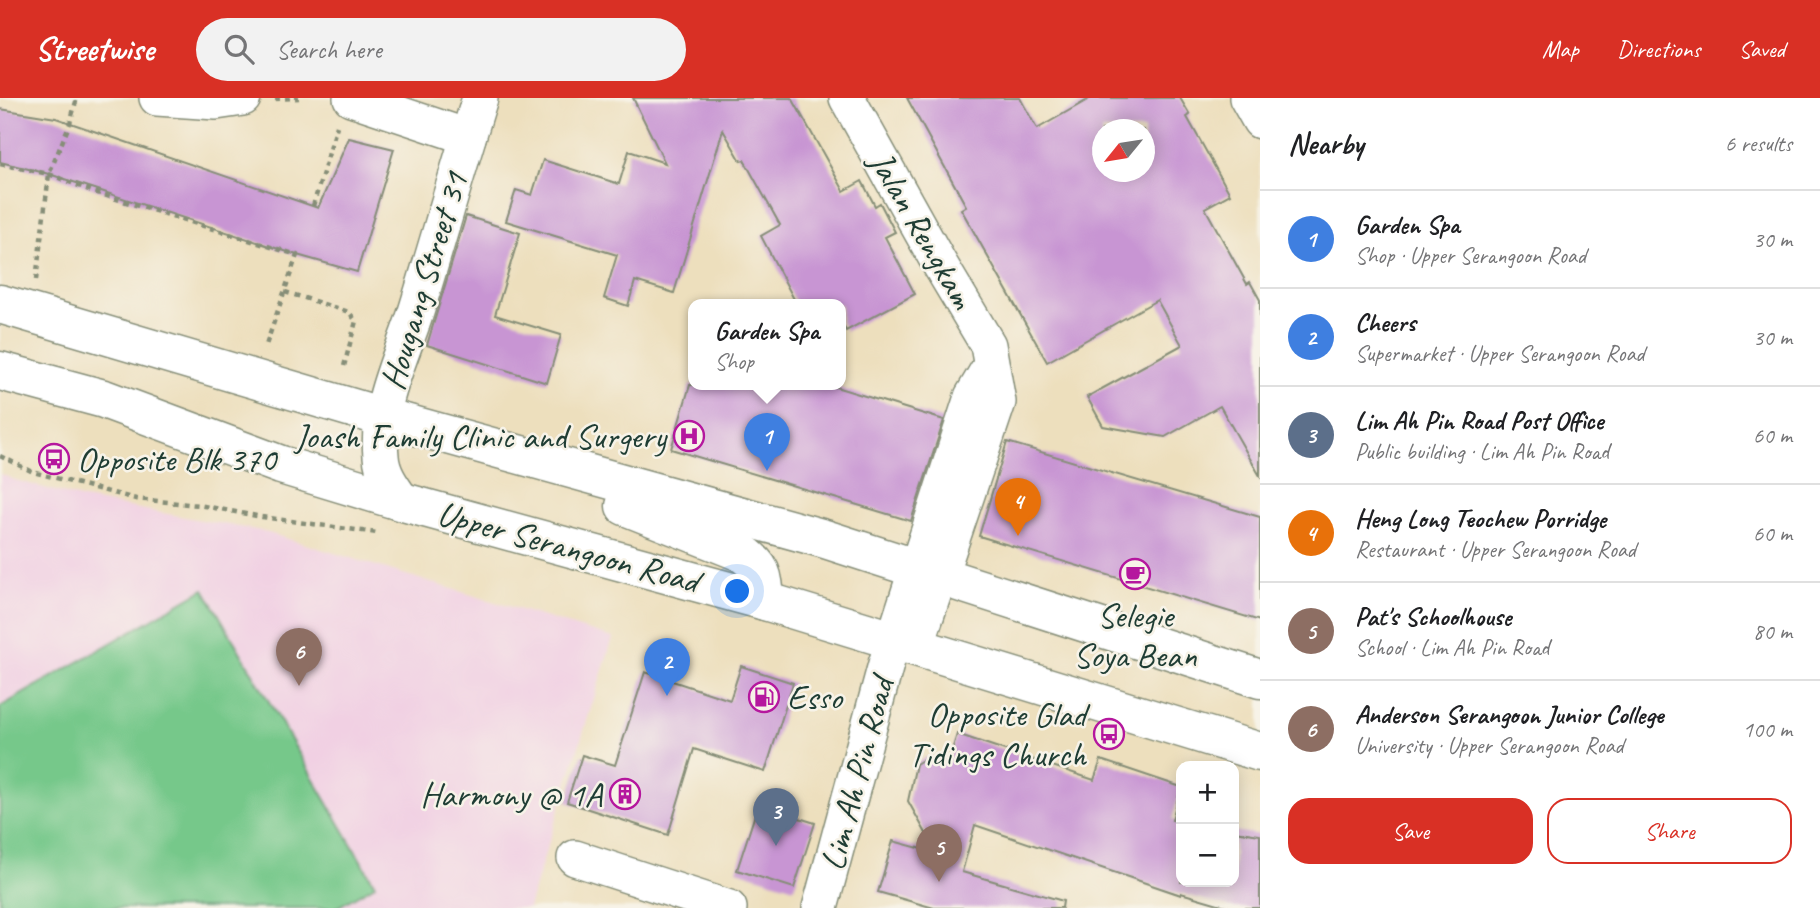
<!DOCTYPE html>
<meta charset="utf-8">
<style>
:root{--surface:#fff;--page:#f2f2f2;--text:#202124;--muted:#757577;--line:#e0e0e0;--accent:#d93025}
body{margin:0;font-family:Caveat,sans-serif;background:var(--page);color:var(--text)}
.controls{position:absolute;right:21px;bottom:21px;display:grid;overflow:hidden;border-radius:14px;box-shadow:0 4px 18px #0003}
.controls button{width:63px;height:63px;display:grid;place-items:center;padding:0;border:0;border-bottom:2px solid var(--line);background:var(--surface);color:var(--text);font:35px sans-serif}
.compass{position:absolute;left:1092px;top:21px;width:63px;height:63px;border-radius:50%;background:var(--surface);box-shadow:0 4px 18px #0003;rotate:240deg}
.you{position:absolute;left:738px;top:494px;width:24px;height:24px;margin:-18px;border:5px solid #fff;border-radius:50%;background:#1a73e8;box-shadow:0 0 0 10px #1a73e833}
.badge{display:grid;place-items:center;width:46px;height:46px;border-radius:50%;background:var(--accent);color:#fff;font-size:23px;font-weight:700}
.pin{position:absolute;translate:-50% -58px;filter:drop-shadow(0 2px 4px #0008)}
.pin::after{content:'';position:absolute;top:37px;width:24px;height:21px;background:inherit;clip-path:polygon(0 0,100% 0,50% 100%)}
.popup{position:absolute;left:688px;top:201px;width:158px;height:91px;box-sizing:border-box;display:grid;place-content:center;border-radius:14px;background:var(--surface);filter:drop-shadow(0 2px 5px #0005);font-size:23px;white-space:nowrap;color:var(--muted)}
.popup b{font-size:26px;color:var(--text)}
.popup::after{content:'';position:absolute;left:50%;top:100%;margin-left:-14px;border:14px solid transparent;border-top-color:var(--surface)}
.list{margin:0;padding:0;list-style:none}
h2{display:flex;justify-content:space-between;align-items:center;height:91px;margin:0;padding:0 28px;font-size:30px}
h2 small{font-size:23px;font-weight:400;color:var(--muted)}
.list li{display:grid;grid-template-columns:46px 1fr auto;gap:21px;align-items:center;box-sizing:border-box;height:98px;padding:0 28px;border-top:2px solid var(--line)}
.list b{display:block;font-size:26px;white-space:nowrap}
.list p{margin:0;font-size:23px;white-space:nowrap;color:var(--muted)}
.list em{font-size:23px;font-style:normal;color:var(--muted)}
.actions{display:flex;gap:14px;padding:21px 28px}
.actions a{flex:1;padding:16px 0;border:2px solid var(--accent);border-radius:21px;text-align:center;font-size:24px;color:var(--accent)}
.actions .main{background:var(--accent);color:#fff}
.icon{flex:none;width:38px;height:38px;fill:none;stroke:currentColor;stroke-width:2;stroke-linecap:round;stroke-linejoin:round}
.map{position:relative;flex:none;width:1260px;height:810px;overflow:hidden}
header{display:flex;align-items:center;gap:42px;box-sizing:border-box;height:98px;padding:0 35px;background:var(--accent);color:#fff}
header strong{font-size:33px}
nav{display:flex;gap:38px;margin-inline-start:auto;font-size:24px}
.search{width:490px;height:63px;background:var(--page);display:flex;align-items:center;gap:18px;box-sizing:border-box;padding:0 24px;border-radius:38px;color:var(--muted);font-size:26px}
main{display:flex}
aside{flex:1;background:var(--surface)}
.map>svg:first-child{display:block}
.built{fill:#f1d0e3}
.green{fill:#76c88a;stroke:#4a825f;stroke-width:2}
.building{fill:#c895d3;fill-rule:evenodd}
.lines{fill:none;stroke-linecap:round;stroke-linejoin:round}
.minor-casing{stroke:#868e78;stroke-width:38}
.primary-casing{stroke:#868e78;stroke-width:41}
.path{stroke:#868e78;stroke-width:4.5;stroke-dasharray:5 5;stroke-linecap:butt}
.minor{stroke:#fff;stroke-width:35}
.primary{stroke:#fff;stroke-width:38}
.labels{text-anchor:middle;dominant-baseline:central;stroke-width:5;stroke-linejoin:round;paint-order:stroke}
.street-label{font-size:35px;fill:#1f3d34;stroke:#f7f3e8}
.poi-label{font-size:35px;fill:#1f3d34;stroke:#f7f3e8;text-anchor:end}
</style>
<header>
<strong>Streetwise</strong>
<div class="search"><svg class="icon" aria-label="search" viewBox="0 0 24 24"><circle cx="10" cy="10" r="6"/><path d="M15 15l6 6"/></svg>Search here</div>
<nav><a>Map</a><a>Directions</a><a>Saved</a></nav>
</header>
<main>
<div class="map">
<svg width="1260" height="810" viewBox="0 0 1260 810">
<rect width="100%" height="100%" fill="#f7f3e8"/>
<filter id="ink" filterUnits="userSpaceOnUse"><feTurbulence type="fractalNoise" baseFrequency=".0143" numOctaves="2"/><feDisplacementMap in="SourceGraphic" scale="14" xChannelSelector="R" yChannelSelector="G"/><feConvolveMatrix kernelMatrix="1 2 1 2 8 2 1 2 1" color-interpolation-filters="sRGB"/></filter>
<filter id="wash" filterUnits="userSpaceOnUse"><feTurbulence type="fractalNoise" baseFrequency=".00686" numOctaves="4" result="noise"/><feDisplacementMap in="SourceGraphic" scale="28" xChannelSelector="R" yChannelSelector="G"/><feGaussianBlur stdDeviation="1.57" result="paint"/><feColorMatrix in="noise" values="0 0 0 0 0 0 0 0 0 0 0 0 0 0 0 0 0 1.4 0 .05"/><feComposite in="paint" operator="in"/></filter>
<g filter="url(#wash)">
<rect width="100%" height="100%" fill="#eddfbd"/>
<polygon class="built" points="0,376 15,382 84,401 262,433 613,540 528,810 0,810"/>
<polygon class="green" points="204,491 375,787 336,810 0,810 0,609"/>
<g id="blocks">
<g class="building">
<polygon points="633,0 792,0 844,93 862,83 875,108 880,105 895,134 885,139 915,196 846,233 841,224 841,207 797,207 761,138 780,127 744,62 741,63 723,32 674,195 635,183 628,208 604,200 617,157 506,123 516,92 532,97 543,62 619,86 629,53 665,65"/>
<path d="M907,0H1020L1037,31L1091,0H1180L1190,17L1187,19L1230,96L1205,110L1247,186L1250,184L1260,202V378L1220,308L1165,339L1103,328L1087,299L1182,247L1157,202L1047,264L961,111L966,108ZM1102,32H1144V74H1102Z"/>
<polygon points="0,11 56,20 318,110 349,40 394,51 357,174 297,157 49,76 0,64"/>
<polygon points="466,118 520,135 495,217 561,237 547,285 427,247"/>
<polygon points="690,287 829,287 944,322 911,423 671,351"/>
<polygon points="1007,344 1260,419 1260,523 979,438"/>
<polygon points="741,568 793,585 765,674 694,651 668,737 567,704 582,657 615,667 645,574 730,602"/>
<polygon points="957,636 1094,682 1101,662 1181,689 1172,722 1181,724 1181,784 1234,784 1234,733 1260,737 1260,810 1232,810 1181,795 1181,797 975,727 962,774 1063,803 1062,810 934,810 878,794 893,743 937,755 908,703 916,666 927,659 949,662"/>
<polygon points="758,707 815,725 794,790 737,772"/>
</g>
</g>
</g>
<g filter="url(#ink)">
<use href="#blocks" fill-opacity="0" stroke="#868e78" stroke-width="2"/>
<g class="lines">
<g class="minor-casing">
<g id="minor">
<polyline points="157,0 216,4 243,0"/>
<polyline points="351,0 468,39"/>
<polyline points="847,0 939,165 988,247 998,304 916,548"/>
<polyline points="1247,0 1260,23"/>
<path d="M403,404C393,390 382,376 381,358C376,308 401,260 416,214C438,143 458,71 480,0"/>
<polyline points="575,760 729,810"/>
<polyline points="820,810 886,566 972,299 991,267"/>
</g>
</g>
<g class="primary-casing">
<g id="primary">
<polyline points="0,206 383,319 825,441 1260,581"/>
<polyline points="0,273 104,301 281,367 403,404 765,503 1260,654"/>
<path d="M625,408L741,454C763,469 763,477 765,503"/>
</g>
</g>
<g class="path">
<polyline points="275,1 299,0"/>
<polyline points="0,66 49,76 94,94 297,157 265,250"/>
<polyline points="313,108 337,28"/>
<polyline points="36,182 49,76 70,25 77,0"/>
<polyline points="285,194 349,214 356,223 343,272"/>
<polyline points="0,358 33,374 136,401 199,407 262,419 377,435"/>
</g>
<use href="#minor" class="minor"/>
<use href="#primary" class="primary"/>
</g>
</g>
<defs>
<g id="hospital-ring" transform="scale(1.575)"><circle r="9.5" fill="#f7f3e8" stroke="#b5179e" stroke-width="1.5"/><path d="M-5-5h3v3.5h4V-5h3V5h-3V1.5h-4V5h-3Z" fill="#b5179e"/></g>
<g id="bus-ring" transform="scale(1.575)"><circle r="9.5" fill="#f7f3e8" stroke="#b5179e" stroke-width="1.5"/><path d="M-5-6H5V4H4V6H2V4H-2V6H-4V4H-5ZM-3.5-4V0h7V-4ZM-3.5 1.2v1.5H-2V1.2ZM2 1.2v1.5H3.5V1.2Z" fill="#b5179e"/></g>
<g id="cafe-ring" transform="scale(1.575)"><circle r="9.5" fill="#f7f3e8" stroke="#b5179e" stroke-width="1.5"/><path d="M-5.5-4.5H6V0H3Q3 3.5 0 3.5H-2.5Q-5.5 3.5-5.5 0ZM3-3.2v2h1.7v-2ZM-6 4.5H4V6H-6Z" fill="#b5179e"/></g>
<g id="fuel-ring" transform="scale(1.575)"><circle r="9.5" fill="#f7f3e8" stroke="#b5179e" stroke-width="1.5"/><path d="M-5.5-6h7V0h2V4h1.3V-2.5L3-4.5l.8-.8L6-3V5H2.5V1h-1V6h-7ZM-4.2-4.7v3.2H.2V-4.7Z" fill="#b5179e"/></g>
<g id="building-ring" transform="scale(1.575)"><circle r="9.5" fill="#f7f3e8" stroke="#b5179e" stroke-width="1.5"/><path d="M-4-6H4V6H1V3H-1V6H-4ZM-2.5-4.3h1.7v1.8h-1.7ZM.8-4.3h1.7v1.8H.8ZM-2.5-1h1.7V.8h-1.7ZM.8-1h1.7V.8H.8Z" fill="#b5179e"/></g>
</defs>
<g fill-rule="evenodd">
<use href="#hospital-ring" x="689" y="338"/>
<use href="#bus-ring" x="54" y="361"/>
<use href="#cafe-ring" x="1135" y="476"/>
<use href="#fuel-ring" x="764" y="599"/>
<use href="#bus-ring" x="1109" y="636"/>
<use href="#building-ring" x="625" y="696"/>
</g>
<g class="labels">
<g class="street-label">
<text transform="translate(922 132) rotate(60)">Jalan Rengkam</text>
<text transform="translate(424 183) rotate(-73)">Hougang Street 31</text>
<text transform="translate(568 449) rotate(15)">Upper Serangoon Road</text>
<text transform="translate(857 676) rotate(-75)">Lim Ah Pin Road</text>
</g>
<g class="poi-label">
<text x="666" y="338">Joash Family Clinic and Surgery</text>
<text x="77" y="361" text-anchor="start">Opposite Blk 370</text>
<text x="1135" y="517" text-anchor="middle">Selegie<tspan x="1135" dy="40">Soya Bean</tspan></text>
<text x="787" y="599" text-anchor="start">Esso</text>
<text x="1086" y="616">Opposite Glad<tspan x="1086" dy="40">Tidings Church</tspan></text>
<text x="602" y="696">Harmony @ 1A</text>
</g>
</g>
</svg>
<div class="controls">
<button>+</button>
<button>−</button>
</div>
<svg class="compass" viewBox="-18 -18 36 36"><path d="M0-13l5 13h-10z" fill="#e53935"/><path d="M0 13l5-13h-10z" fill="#757577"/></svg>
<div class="you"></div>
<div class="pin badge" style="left:767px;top:373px;background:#3f7fe0">1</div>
<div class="popup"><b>Garden Spa</b>Shop</div>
<div class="pin badge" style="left:667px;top:598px;background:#3f7fe0">2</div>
<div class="pin badge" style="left:776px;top:748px;background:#5c6f8a">3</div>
<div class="pin badge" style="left:1018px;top:438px;background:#e8710a">4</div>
<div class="pin badge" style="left:939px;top:784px;background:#8d6e63">5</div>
<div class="pin badge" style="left:299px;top:588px;background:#8d6e63">6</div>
</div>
<aside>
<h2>Nearby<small>6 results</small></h2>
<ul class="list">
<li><span class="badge" style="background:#3f7fe0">1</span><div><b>Garden Spa</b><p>Shop · Upper Serangoon Road</p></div><em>30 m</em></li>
<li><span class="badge" style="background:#3f7fe0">2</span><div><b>Cheers</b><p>Supermarket · Upper Serangoon Road</p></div><em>30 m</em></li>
<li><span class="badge" style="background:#5c6f8a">3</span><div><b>Lim Ah Pin Road Post Office</b><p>Public building · Lim Ah Pin Road</p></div><em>60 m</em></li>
<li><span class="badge" style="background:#e8710a">4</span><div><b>Heng Long Teochew Porridge</b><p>Restaurant · Upper Serangoon Road</p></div><em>60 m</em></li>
<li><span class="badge" style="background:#8d6e63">5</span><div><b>Pat's Schoolhouse</b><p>School · Lim Ah Pin Road</p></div><em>80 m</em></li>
<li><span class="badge" style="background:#8d6e63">6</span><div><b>Anderson Serangoon Junior College</b><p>University · Upper Serangoon Road</p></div><em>100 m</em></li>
</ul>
<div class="actions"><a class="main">Save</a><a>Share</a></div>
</aside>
</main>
